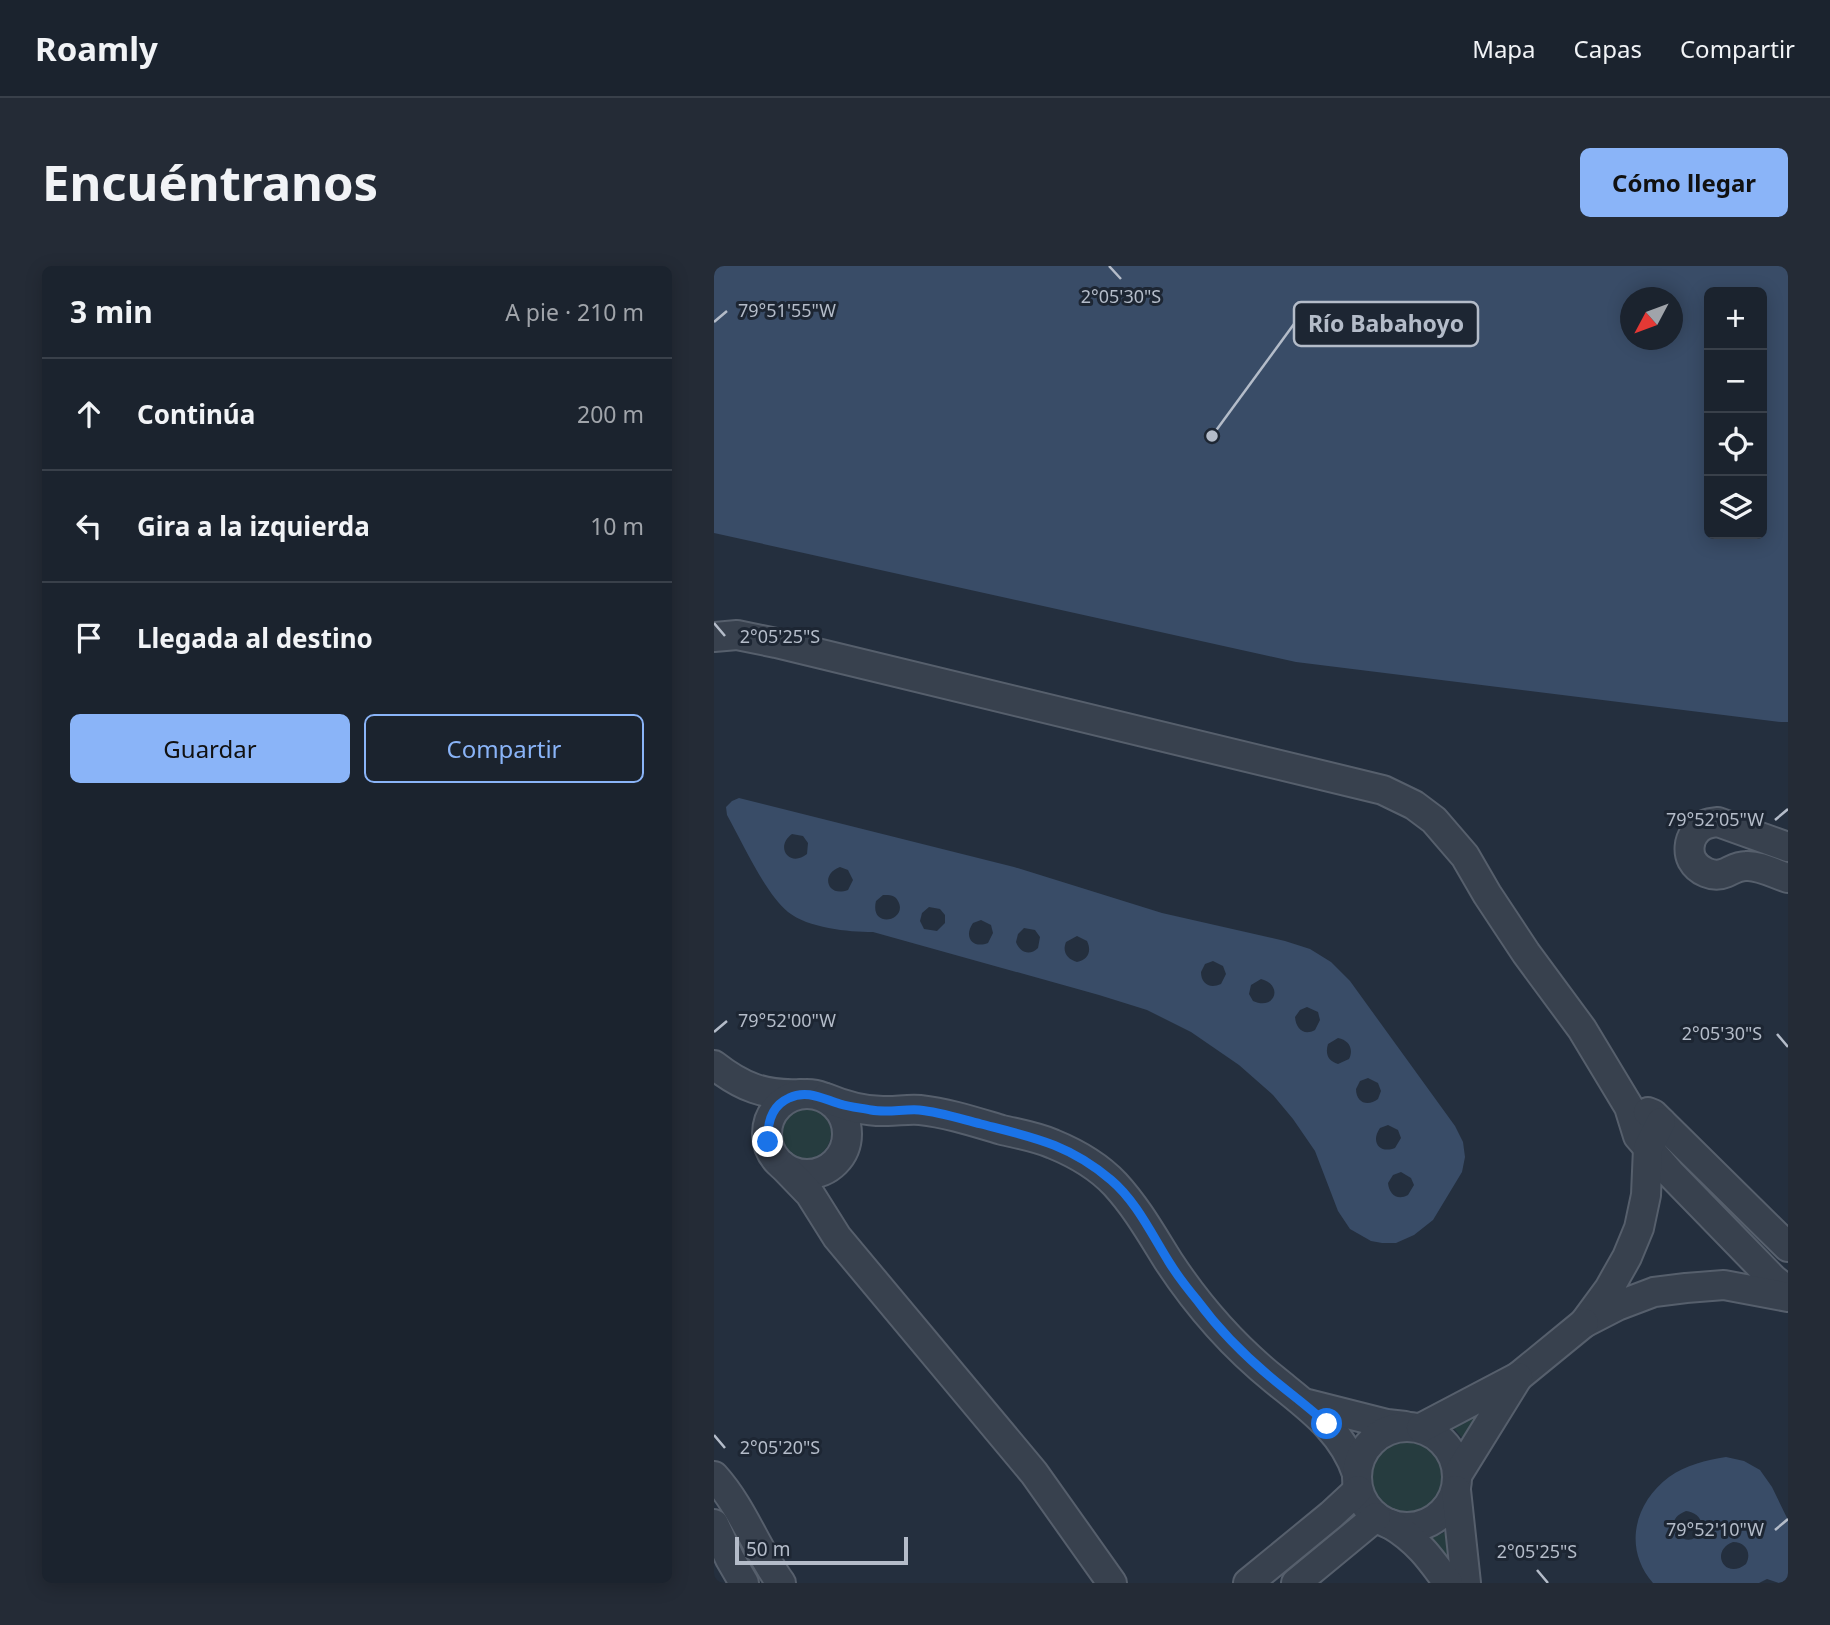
<!DOCTYPE html>
<html lang="es">
<meta charset="utf-8">
<style>
:root{--surface:#1b232e;--page:#242b36;--text:#f1f3f6;--muted:#a0a4aa;--line:#39404a;--accent:#8ab4f8}
body{margin:0;font-family:"Noto Sans",sans-serif;background:var(--page);color:var(--text)}
.controls{position:absolute;right:21px;top:21px;display:grid;overflow:hidden;border-radius:10px;box-shadow:0 4px 18px #0003}
.controls button{width:63px;height:63px;display:grid;place-items:center;padding:0;border:0;border-bottom:2px solid var(--line);background:var(--surface);color:var(--text);font:35px sans-serif}
.compass{position:absolute;left:906px;top:21px;width:63px;height:63px;border-radius:50%;background:var(--surface);box-shadow:0 4px 18px #0003;rotate:229deg}
.scale{position:absolute;left:21px;bottom:18px;width:173px;box-sizing:border-box;padding-left:7px;border:4px solid #b4bcc9;border-top:0;font-size:19px;line-height:24px;white-space:nowrap;color:#b4bcc9;-webkit-text-stroke:5px #1d2633;paint-order:stroke}
.stop{position:absolute;width:21px;height:21px;margin:-16px;border:5px solid #1a73e8;border-radius:50%;background:#fff}
.stop.end{background:#1a73e8;border-color:#fff;box-shadow:0 2px 7px #0008}
.list{margin:0;padding:0;list-style:none}
h2{display:flex;justify-content:space-between;align-items:center;height:91px;margin:0;padding:0 28px;font-size:30px}
h2 small{font-size:23px;font-weight:400;color:var(--muted)}
.list li{display:grid;grid-template-columns:46px 1fr auto;gap:21px;align-items:center;box-sizing:border-box;height:112px;padding:0 28px;border-top:2px solid var(--line)}
.list b{display:block;font-size:26px;white-space:nowrap}
.list em{font-size:23px;font-style:normal;color:var(--muted)}
.actions{display:flex;gap:14px;padding:21px 28px}
.actions a{flex:1;padding:16px 0;border:2px solid var(--accent);border-radius:10px;text-align:center;font-size:24px;color:var(--accent)}
.actions .main{background:var(--accent);color:#111}
.icon{flex:none;width:38px;height:38px;fill:none;stroke:currentColor;stroke-width:2;stroke-linecap:round;stroke-linejoin:round}
.map{position:relative;flex:none;width:1074px;height:1317px;overflow:hidden;border-radius:10px}
header{display:flex;align-items:center;gap:42px;box-sizing:border-box;height:98px;padding:0 35px;background:var(--surface);border-bottom:2px solid var(--line)}
header strong{font-size:33px}
nav{display:flex;gap:38px;margin-inline-start:auto;font-size:24px}
.intro{display:flex;align-items:center;justify-content:space-between;box-sizing:border-box;height:168px;padding:0 42px}
h1{margin:0;font-size:49px}
.button{padding:18px 32px;border-radius:10px;background:var(--accent);color:#111;font-size:24px;font-weight:700}
main{display:flex;gap:42px;padding:0 42px}
aside{flex:1;background:var(--surface);border-radius:10px;box-shadow:0 4px 18px #0003}
.map>svg:first-child{display:block}
.green{fill:#263c3f}
.water{fill:#394c67;fill-rule:evenodd}
.lines{fill:none;stroke-linecap:round;stroke-linejoin:round}
.minor-casing{stroke:#565f6c;stroke-width:32}
.minor{stroke:#38414e;stroke-width:28}
.route{stroke:#1a73e8;stroke-width:9}
.ticks{fill:none;stroke:#b4bcc9;stroke-width:2.5}
.ticks-label{font-size:18px;text-anchor:middle;fill:#b4bcc9;stroke:#1d2633;stroke-width:6;stroke-linejoin:round;paint-order:stroke}
.leader{fill:none;stroke:#b4bcc9;stroke-width:2.5}
.callout-dot{fill:#b4bcc9;stroke:#1d2633;stroke-width:2.5}
.callout{fill:#1d2633;stroke:#b4bcc9;stroke-width:2.5}
.callout-label{font-size:23px;text-anchor:middle;font-weight:bold;fill:#b4bcc9}
</style>
<header>
<strong>Roamly</strong>
<nav><a>Mapa</a><a>Capas</a><a>Compartir</a></nav>
</header>
<div class="intro"><h1>Encuéntranos</h1><a class="button">Cómo llegar</a></div>
<main>
<aside>
<h2>3 min<small>A pie · 210 m</small></h2>
<ul class="list">
<li><svg class="icon" aria-label="ahead" viewBox="0 0 24 24"><path d="M12 20V5M6 11l6-6 6 6"/></svg><div><b>Continúa</b></div><em>200 m</em></li>
<li><svg class="icon" aria-label="left" viewBox="0 0 24 24"><path d="M17 20v-9H6M10 6l-5 5 5 5"/></svg><div><b>Gira a la izquierda</b></div><em>10 m</em></li>
<li><svg class="icon" aria-label="arrive" viewBox="0 0 24 24"><path d="M6 21V4h12l-3 4 3 4H6"/></svg><div><b>Llegada al destino</b></div></li>
</ul>
<div class="actions"><a class="main">Guardar</a><a>Compartir</a></div>
</aside>
<div class="map">
<svg width="1074" height="1317" viewBox="0 0 1074 1317">
<rect width="100%" height="100%" fill="#242f3e"/>
<g class="green">
<circle cx="91" cy="867" r="26"/>
<polygon points="768,1143 752,1176 735,1157"/>
<circle cx="694" cy="1211" r="39"/>
<polygon points="738,1263 741,1309 714,1274"/>
</g>
<g class="water">
<path d="M0,0H1074V456H1067L582,396L0,267ZM995,26H1048V268H995ZM917,32H959V74H917Z"/>
<path d="M25,532L300,601L448,647L571,675L596,683L617,696L636,715L741,860L749,876L751,891L748,906L719,954L700,969L682,977H668L657,975L636,963L624,945L601,885L579,853L559,829L525,799L477,766L433,744L385,729L159,666C134,666 94,662 74,646C51,627 28,576 13,549L12,541L18,535ZM78,568L89,570L94,577L93,588C76,602 60,581 78,568ZM126,601L134,604L139,614L134,624C113,632 106,608 126,601ZM169,629C176,629 181,629 184,635C195,655 155,664 162,635ZM215,641L226,643L231,649V657L223,665L210,663L206,655L208,647ZM267,654L277,659L279,667L274,677C259,683 249,671 259,657ZM310,662L321,664L326,671L324,682C316,690 306,687 302,676L304,668ZM363,670L373,675C378,685 374,694 363,696C353,693 348,686 352,676ZM499,695L509,700L512,708L507,718C496,723 487,718 487,706L491,698ZM547,713C570,719 561,745 539,735L535,728L537,719ZM593,741L604,746L606,754L601,764C590,770 582,763 581,751L586,744ZM624,772C635,774 640,783 635,793L624,798C614,795 611,788 614,778ZM654,812L664,817L667,825L664,833C654,841 642,837 642,823L646,815ZM674,859L684,864L687,872L681,882C666,888 656,876 666,862ZM687,906L697,912L700,919L694,929C683,935 675,928 674,917L679,909Z"/>
<path d="M1012,1191L1030,1195L1046,1204L1058,1221L1074,1254V1317H1065L1053,1313L1045,1317H939C909,1283 920,1237 955,1211C972,1199 992,1194 1012,1191ZM972,1245C982,1246 991,1254 986,1265C976,1289 941,1257 972,1245ZM1019,1276C1032,1276 1038,1287 1032,1298C1011,1315 995,1285 1019,1276Z"/>
</g>
<g class="lines">
<g class="minor-casing">
<g id="minor">
<polyline points="0,371 23,369 62,377 669,524 700,539 720,554 751,590 773,628 812,687 868,763 915,841 924,870 956,907 1059,1013 1074,1025"/>
<path d="M1074,581L1004,556C994,557 986,559 980,568C975,575 974,586 978,594C984,605 999,612 1011,607C1018,604 1024,600 1032,600C1045,599 1061,608 1074,612"/>
<path d="M0,799C28,821 51,830 87,828"/>
<circle cx="93" cy="868" r="40"/>
<path d="M112,832C131,840 153,846 174,845C184,845 195,843 206,844C234,847 261,856 288,864C305,868 323,871 339,878C361,887 384,900 401,918C423,942 438,969 455,996C484,1040 520,1081 561,1114C594,1141 629,1165 643,1208"/>
<polyline points="934,846 939,848 1074,981"/>
<polyline points="947,856 934,882 932,929 925,962 913,991 895,1023 870,1057 903,1040 940,1026 972,1022 1010,1019 1074,1031"/>
<polyline points="69,900 96,928 123,971 320,1207 398,1317"/>
<polyline points="804,1111 870,1057"/>
<polyline points="594,1138 673,1158 691,1160"/>
<circle cx="693" cy="1211" r="50"/>
<polyline points="707,1162 804,1111 744,1208"/>
<path d="M0,1210C29,1242 42,1283 67,1317"/>
<polyline points="742,1224 752,1317"/>
<polyline points="0,1258 16,1293 30,1317"/>
<path d="M676,1258C703,1274 716,1292 734,1317"/>
<polyline points="534,1317 617,1249 644,1224"/>
<polyline points="582,1317 662,1251"/>
</g>
</g>
<use href="#minor" class="minor"/>
</g>
<g class="lines">
<path class="route" d="M54,876C53,858 57,840 75,832C93,823 109,833 126,838C136,841 147,842 157,844C173,847 189,843 205,844C226,846 247,853 267,858C318,871 355,878 397,914C422,935 438,969 455,996C463,1009 473,1022 483,1034C505,1064 532,1091 560,1114C578,1129 596,1142 613,1158"/>
</g>
<path class="ticks" d="M395,0L407,13M0,56L13,45M0,357L11,370M1061,554L1074,543M0,766L13,755M1063,768L1074,781M0,1169L11,1182M1061,1264L1074,1253M823,1304L834,1317"/>
<g class="ticks-label">
<text x="407" y="37">2°05'30"S</text>
<text x="73" y="51">79°51'55"W</text>
<text x="66" y="377">2°05'25"S</text>
<text x="1001" y="560">79°52'05"W</text>
<text x="73" y="761">79°52'00"W</text>
<text x="1008" y="774">2°05'30"S</text>
<text x="66" y="1188">2°05'20"S</text>
<text x="1001" y="1270">79°52'10"W</text>
<text x="823" y="1292">2°05'25"S</text>
</g>
<path class="leader" d="M498 170L580 58"/>
<circle class="callout-dot" cx="498" cy="170" r="7"/>
<rect class="callout" x="580" y="36" width="184" height="44" rx="7"/>
<g class="callout-label">
<text x="672" y="66">Río Babahoyo</text>
</g>
</svg>
<div class="controls">
<button>+</button>
<button>−</button>
<button><svg class="icon" aria-label="locate" viewBox="0 0 24 24"><circle cx="12" cy="12" r="6"/><path d="M12 2v4M12 18v4M2 12h4M18 12h4"/></svg></button>
<button><svg class="icon" aria-label="layers" viewBox="0 0 24 24"><path d="M12 4l9 5-9 5-9-5zM3 14l9 5 9-5"/></svg></button>
</div>
<svg class="compass" viewBox="-18 -18 36 36"><path d="M0-13l5 13h-10z" fill="#e53935"/><path d="M0 13l5-13h-10z" fill="#a0a4aa"/></svg>
<div class="scale">50 m</div>
<div class="stop" style="left:613px;top:1158px"></div>
<div class="stop end" style="left:54px;top:876px"></div>
</div>
</main>
